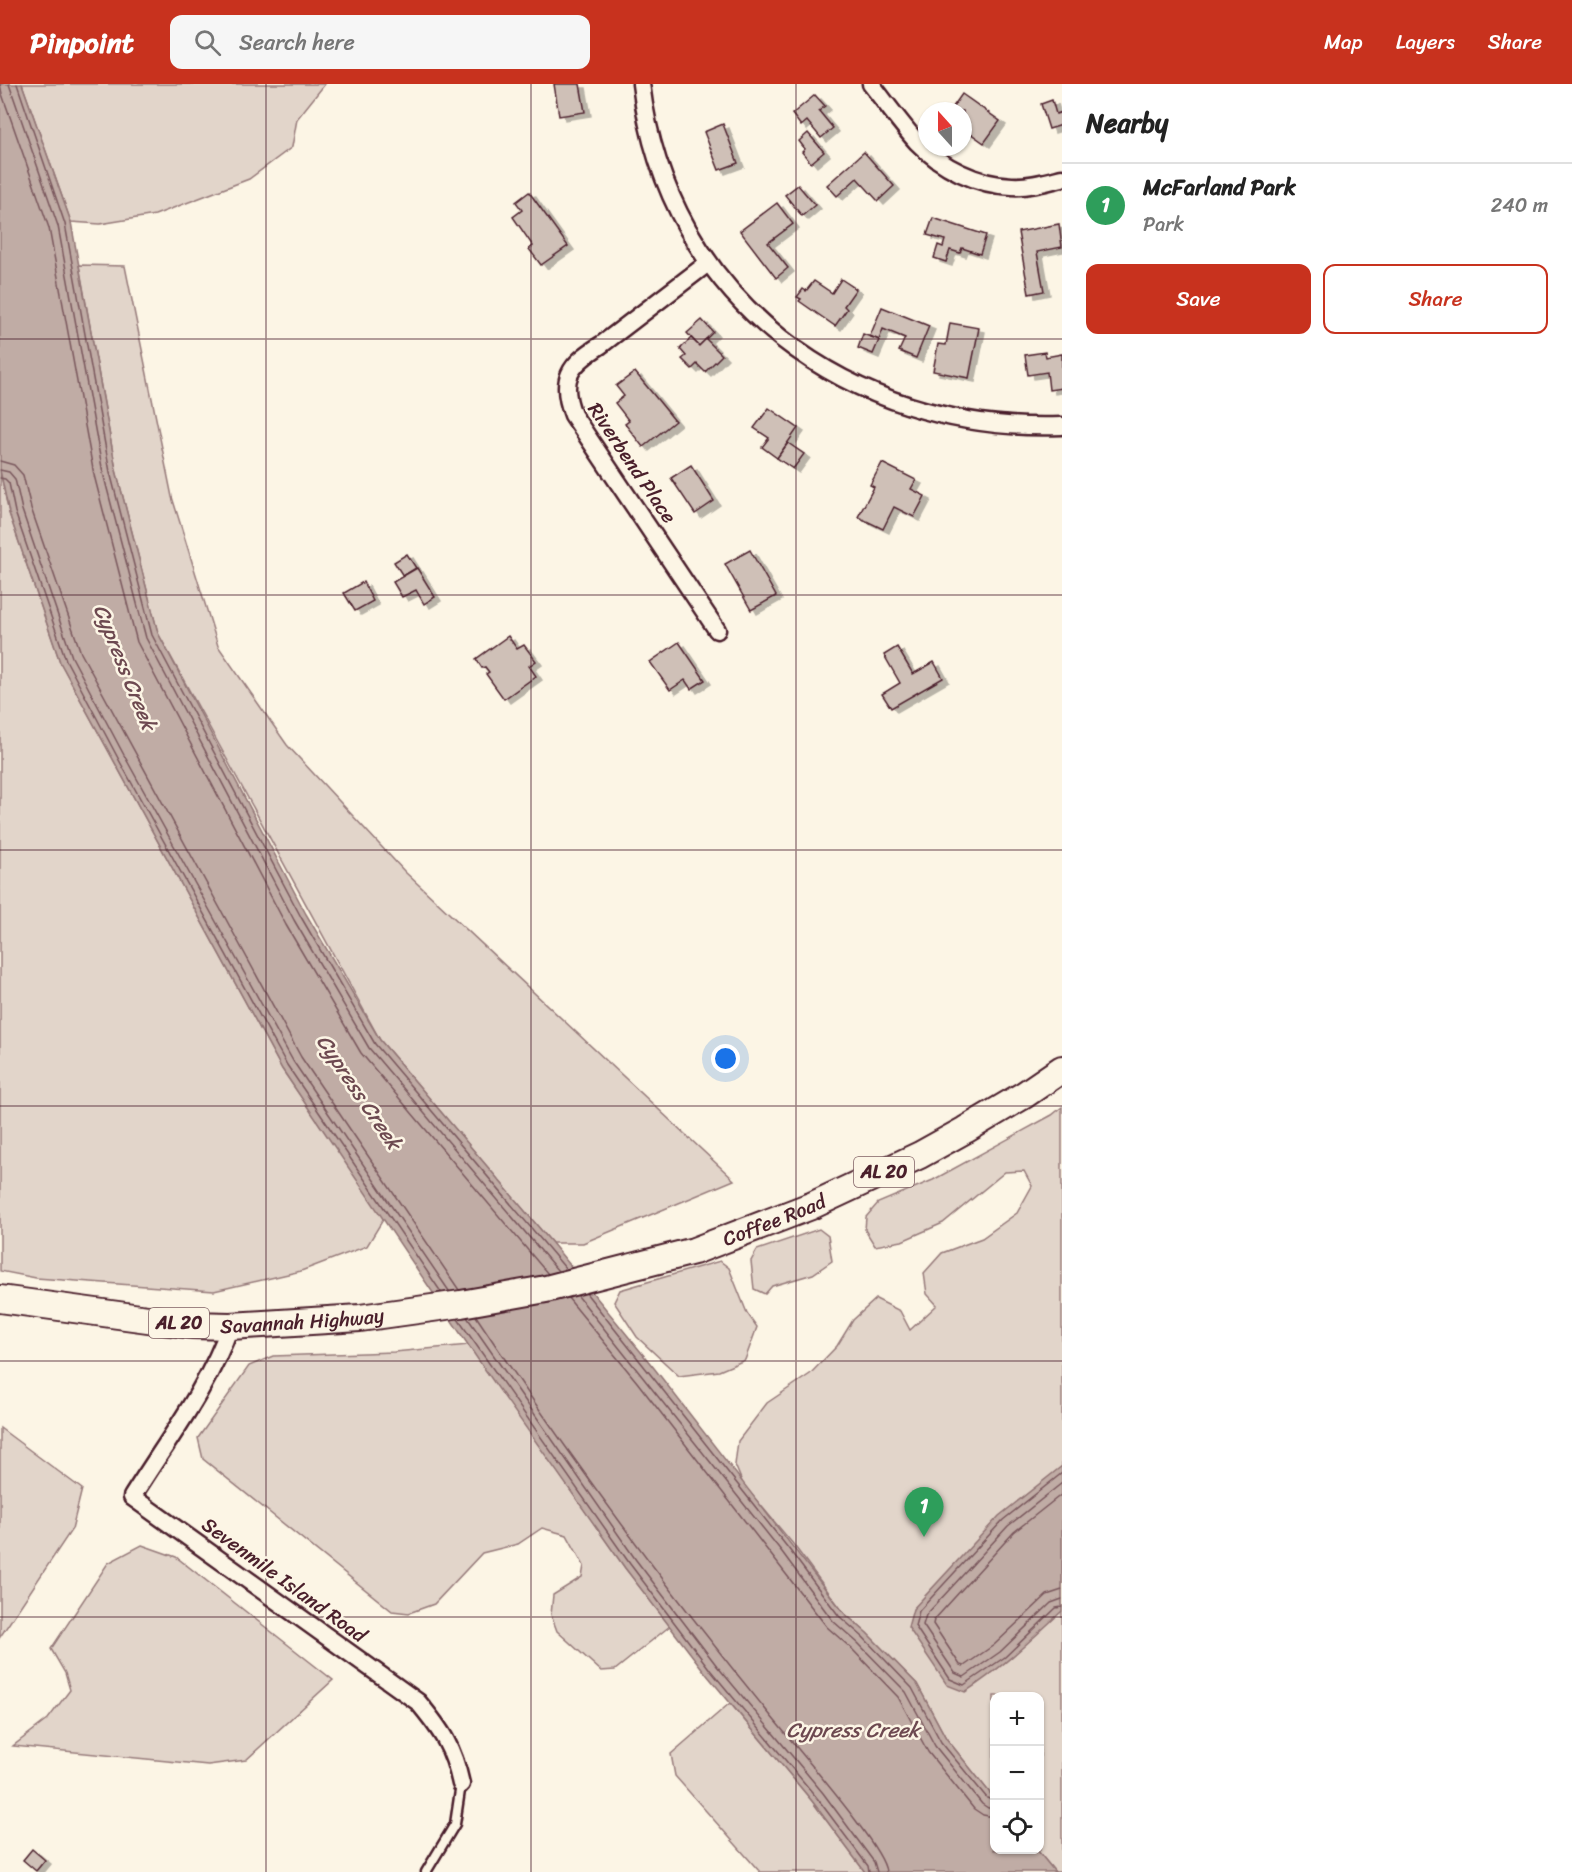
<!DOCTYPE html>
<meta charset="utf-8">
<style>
:root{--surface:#fff;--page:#f6f6f6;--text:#222;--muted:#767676;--line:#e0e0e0;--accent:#c8321e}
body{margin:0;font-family:Sriracha,sans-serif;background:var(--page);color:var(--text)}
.controls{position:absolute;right:18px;bottom:18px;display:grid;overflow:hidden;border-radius:12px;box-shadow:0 2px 4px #0004}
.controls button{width:54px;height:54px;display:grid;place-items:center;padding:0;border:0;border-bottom:2px solid var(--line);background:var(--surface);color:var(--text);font:30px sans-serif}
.compass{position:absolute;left:918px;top:18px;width:54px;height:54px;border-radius:50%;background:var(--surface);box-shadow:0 2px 4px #0004;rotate:339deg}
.you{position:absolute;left:726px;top:975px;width:21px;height:21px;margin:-15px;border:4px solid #fff;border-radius:50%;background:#1a73e8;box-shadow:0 0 0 9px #1a73e833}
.badge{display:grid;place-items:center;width:39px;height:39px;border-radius:50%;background:var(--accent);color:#fff;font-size:20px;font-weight:700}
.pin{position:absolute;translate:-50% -50px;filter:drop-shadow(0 2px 3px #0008)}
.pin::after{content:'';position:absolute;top:32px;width:21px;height:18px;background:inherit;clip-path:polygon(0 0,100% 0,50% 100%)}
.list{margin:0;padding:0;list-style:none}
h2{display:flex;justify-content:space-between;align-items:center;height:78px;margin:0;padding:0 24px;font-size:26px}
h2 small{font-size:20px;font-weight:400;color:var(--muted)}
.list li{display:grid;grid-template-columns:39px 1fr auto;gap:18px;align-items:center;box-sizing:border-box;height:84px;padding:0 24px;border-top:2px solid var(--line)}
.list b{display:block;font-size:22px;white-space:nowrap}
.list p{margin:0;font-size:20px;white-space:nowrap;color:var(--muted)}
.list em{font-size:20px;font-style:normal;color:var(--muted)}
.actions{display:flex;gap:12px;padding:18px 24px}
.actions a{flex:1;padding:14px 0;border:2px solid var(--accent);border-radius:12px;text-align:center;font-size:21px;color:var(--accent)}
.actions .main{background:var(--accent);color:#fff}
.icon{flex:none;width:33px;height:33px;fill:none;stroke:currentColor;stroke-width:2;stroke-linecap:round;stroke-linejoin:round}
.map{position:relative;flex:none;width:1062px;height:1788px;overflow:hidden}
header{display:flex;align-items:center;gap:36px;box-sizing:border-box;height:84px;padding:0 30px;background:var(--accent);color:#fff}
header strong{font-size:28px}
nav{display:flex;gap:33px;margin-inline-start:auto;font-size:21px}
.search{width:420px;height:54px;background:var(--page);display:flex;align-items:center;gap:15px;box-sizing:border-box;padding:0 21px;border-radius:12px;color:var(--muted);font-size:22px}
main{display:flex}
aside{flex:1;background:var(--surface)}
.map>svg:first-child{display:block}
.green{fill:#e2d5ca;stroke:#967a7a;stroke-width:1.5}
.water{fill:#c0aca5;stroke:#917474;stroke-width:1.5}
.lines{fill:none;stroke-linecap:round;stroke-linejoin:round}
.shore{stroke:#79575c;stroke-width:1.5}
.building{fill:#cfc0b7;stroke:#4a1f2b;stroke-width:1.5;filter:url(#shadow)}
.lane-casing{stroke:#4a1f2b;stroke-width:13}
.street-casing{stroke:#4a1f2b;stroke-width:21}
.primary-casing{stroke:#4a1f2b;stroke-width:30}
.lane{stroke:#fcf5e5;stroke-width:8}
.street{stroke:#fcf5e5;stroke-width:16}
.primary{stroke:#fcf5e5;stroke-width:26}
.grid{fill:none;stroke:#4a1f2b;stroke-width:1.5;stroke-opacity:0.55}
.labels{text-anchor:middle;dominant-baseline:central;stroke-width:5;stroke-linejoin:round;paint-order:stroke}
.shield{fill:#fcf5e5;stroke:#7f5f63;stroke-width:1.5}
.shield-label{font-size:18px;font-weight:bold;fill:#4a1f2b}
.street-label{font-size:20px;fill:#4a1f2b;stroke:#fcf5e5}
.water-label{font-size:21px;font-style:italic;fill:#6d4950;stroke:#fcf5e5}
</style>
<header>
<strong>Pinpoint</strong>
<div class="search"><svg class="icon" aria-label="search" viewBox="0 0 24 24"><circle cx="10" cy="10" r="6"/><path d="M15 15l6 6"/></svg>Search here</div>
<nav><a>Map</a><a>Layers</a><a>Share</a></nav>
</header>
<main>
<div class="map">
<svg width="1062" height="1788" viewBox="0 0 1062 1788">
<defs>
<filter id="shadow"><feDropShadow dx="6" dy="4" stdDeviation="0" flood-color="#0004"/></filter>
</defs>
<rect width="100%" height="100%" fill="#fcf5e5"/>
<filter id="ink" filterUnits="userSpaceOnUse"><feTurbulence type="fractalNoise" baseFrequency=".0167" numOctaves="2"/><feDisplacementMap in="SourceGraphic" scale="12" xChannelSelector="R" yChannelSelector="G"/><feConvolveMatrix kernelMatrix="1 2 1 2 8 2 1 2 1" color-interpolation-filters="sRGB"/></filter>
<g filter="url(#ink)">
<g class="green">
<polygon points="22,0 325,0 297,35 292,63 249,95 155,131 100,140 71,138"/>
<polygon points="79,181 125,182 172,413 218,562 287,661 405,788 734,1096 583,1159 552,1159 380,956 158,549 116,386"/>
<polygon points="0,386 9,429 60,578 282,985 384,1134 367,1162 301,1187 214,1207 36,1194 0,1187"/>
<polygon points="1062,1023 1062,1788 1055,1788 1037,1766 1040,1766 1040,1612 994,1612 994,1714 946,1654 917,1600 867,1549 844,1529 793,1460 743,1400 735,1381 738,1357 767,1319 810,1290 837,1262 853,1236 876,1215 900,1227 910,1246 937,1221 927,1210 924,1189 942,1169 982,1154 1017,1129 1032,1102 1024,1087 1005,1088 943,1139 902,1157 875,1162 865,1146 866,1133 878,1119 933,1096 1052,1031"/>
<polygon points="819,1145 828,1152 832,1177 813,1190 772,1202 765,1210 754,1205 751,1177 757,1166"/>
<polygon points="720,1177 729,1184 747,1229 757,1243 745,1276 719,1287 679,1292 637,1253 614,1218 620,1206"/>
<polygon points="469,1261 625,1484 670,1542 615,1586 601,1587 557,1547 551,1531 553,1511 582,1493 584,1482 567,1451 542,1444 518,1460 482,1469 434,1520 409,1529 392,1527 203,1375 198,1354 249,1282 273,1272 394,1268"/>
<polygon points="0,1344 82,1405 72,1445 0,1553"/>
<polygon points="142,1461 176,1473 333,1596 246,1676 208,1681 13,1662 48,1635 70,1606 65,1589 51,1565 108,1479"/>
<polygon points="730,1619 812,1717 865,1788 760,1788 675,1692 671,1670"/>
</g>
<g class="water">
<polygon points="0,0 22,0 71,138 116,386 158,549 306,830 380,956 552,1159 654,1284 844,1529 867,1549 917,1600 946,1654 994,1714 994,1766 1037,1766 1055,1788 865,1788 812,1717 707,1591 625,1484 479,1277 282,985 60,578 9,429 0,386"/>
<path d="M1062,1382V1527C1031,1556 1001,1585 965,1608L947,1601L908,1543L913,1525L999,1432Z"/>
</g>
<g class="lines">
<g class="shore">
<polyline points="0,0 2,10 49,144 94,391 137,558 286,841 361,969 548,1190"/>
<polyline points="9,0 58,142 103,389 146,554 294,836 369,964 558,1187"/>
<polyline points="17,0 65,140 110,388 152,551 301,833 375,960 566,1185"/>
<polyline points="0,377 14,381 23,391 31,424 81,569 301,973 459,1206"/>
<polyline points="0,386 9,388 15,395 22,426 72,573 125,673 293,977 449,1207"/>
<polyline points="0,394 5,395 9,399 15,428 66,576 119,676 287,981 441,1208"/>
<polyline points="586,1209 788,1464 839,1532 863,1553 912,1604 941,1658 987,1714 994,1717"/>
<polyline points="578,1212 782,1468 833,1537 858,1559 906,1608 935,1662 982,1720 988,1724 994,1724"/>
<polyline points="568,1214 637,1298 827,1543 852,1565 898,1613 928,1668 974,1725 983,1731 994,1733"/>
<path d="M476,1232C574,1380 680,1523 794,1660C811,1681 885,1766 886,1788"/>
<polyline points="467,1233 636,1476 717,1582 823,1709 874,1778 877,1788"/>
<polyline points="458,1235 630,1480 711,1587 817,1714 868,1782 869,1788"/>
<polyline points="1062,1389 1003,1436 919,1527 915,1542 950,1595 964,1601 1005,1573 1056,1524 1062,1523"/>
<polyline points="1062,1399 1008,1442 926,1531 923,1541 955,1589 964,1593 1000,1568 1051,1519 1062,1515"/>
<polyline points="1062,1410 1014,1448 934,1536 933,1540 960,1581 964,1582 994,1561 1047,1511 1062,1506"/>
</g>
</g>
<g class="building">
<polygon points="554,0 580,0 585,28 559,32"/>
<polygon points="962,10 1000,37 984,59 963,44 963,27 950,27"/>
<polygon points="815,11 825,22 819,27 833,44 821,54 807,37 801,42 792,30"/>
<polygon points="1052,16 1056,30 1062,28 1062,41 1049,45 1041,20"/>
<polygon points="723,40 738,79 719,86 704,48"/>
<polygon points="808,49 824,68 811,79 802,68 805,65 799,57"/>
<polygon points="864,68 894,102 878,117 857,94 837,112 827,101"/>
<polygon points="798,101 815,121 802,132 785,111"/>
<polygon points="529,108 568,162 541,181 529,165 533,162 513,133 522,126 516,118"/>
<polygon points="777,119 793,140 768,159 788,184 776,194 740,147"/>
<polygon points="933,134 986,151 980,170 962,164 960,169 950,166 946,178 934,174 938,161 943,163 945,156 927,151"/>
<polygon points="1059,140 1062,163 1037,168 1044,207 1029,210 1018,148"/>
<polygon points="841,195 856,205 844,222 847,225 835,242 799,217 801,215 797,213 803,205 806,207 814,197 832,209"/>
<polygon points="882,223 929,242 916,274 899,267 905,254 883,245 879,256 870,252"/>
<polygon points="702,236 713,248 699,262 687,249"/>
<polygon points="950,239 979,244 969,294 933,287 938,260 946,261"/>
<polygon points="863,250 879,256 873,270 858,264"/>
<polygon points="691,254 699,262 706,255 722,271 705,288 697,280 692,285 682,275 686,272 680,265"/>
<polygon points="1045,268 1046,273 1062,270 1062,304 1049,306 1047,288 1028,291 1025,271"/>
<polygon points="635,288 675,337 643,363 625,340 629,337 615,319 624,312 616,302"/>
<polygon points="769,324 798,344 777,374 762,363 769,354 754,344"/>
<polygon points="788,359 804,370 793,385 777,374"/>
<polygon points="882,379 916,396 911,405 925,412 914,433 894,423 883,445 858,433 874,403 870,401"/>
<polygon points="691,381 714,417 695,430 671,394"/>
<polygon points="750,466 776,512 751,526 725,480"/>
<polygon points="407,470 416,484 403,492 394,478"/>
<polygon points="417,484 435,513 424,520 416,506 402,513 393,498"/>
<polygon points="363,498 373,517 355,527 344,509"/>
<polygon points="508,552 517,565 524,561 536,577 529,582 536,592 504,615 486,590 489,588 485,583 482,584 476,575"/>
<polygon points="679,558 705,596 691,605 685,596 670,606 650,578"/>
<polygon points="897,563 913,590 934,578 943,594 891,624 882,610 900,599 884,571"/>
<polygon points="32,1765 45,1776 36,1787 23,1776"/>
</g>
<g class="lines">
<g class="lane-casing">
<polyline id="lane" points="426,1788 455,1740 461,1700"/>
</g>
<g class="street-casing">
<g id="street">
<path d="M641,0C667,216 851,350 1062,342"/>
<path d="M871,0C886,19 901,40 917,58C941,83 977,101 1012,102C1029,103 1046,98 1062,94"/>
<path d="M708,179L601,261C569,281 559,295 573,331L717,546"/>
<path d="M230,1242C210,1301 165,1360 132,1413L418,1618C442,1647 453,1663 461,1700"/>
</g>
</g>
<g class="primary-casing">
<g id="primary">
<path id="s1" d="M0,1215L192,1241L230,1242L360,1234L461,1220L546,1205L694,1167L811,1122L920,1071L965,1046L1024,1011L1062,985"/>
</g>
</g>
<use href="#lane" class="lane"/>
<use href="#street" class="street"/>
<use href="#primary" class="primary"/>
</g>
</g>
<path class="grid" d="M266,0V1788M531,0V1788M796,0V1788M0,255H1062M0,511H1062M0,766H1062M0,1022H1062M0,1277H1062M0,1533H1062"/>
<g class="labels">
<g class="shield">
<rect x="854" y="1073" width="60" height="30" rx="4.5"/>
<rect x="149" y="1224" width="60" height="30" rx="4.5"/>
</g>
<g class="shield-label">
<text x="884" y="1088">AL 20</text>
<text x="179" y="1239">AL 20</text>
</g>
<g class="street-label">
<text transform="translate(632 379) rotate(56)">Riverbend Place</text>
<text stroke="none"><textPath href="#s1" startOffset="789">Coffee Road</textPath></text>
<text stroke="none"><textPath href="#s1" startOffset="304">Savannah Highway</textPath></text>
<text transform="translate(284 1496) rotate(36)">Sevenmile Island Road</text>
</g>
<g class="water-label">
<text transform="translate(125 583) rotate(68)">Cypress Creek</text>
<text transform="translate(359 1008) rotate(56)">Cypress Creek</text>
<text x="853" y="1646">Cypress Creek</text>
</g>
</g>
</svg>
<div class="controls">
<button>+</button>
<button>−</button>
<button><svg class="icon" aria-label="locate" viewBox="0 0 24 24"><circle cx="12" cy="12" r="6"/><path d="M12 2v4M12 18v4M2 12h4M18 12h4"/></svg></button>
</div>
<svg class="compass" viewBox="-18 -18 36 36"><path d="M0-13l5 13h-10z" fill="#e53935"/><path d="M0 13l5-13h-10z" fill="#767676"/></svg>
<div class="you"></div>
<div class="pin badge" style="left:924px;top:1453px;background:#2e9e5b">1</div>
</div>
<aside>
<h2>Nearby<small></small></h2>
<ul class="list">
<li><span class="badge" style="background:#2e9e5b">1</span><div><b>McFarland Park</b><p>Park</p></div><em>240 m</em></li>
</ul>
<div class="actions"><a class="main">Save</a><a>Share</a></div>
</aside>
</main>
